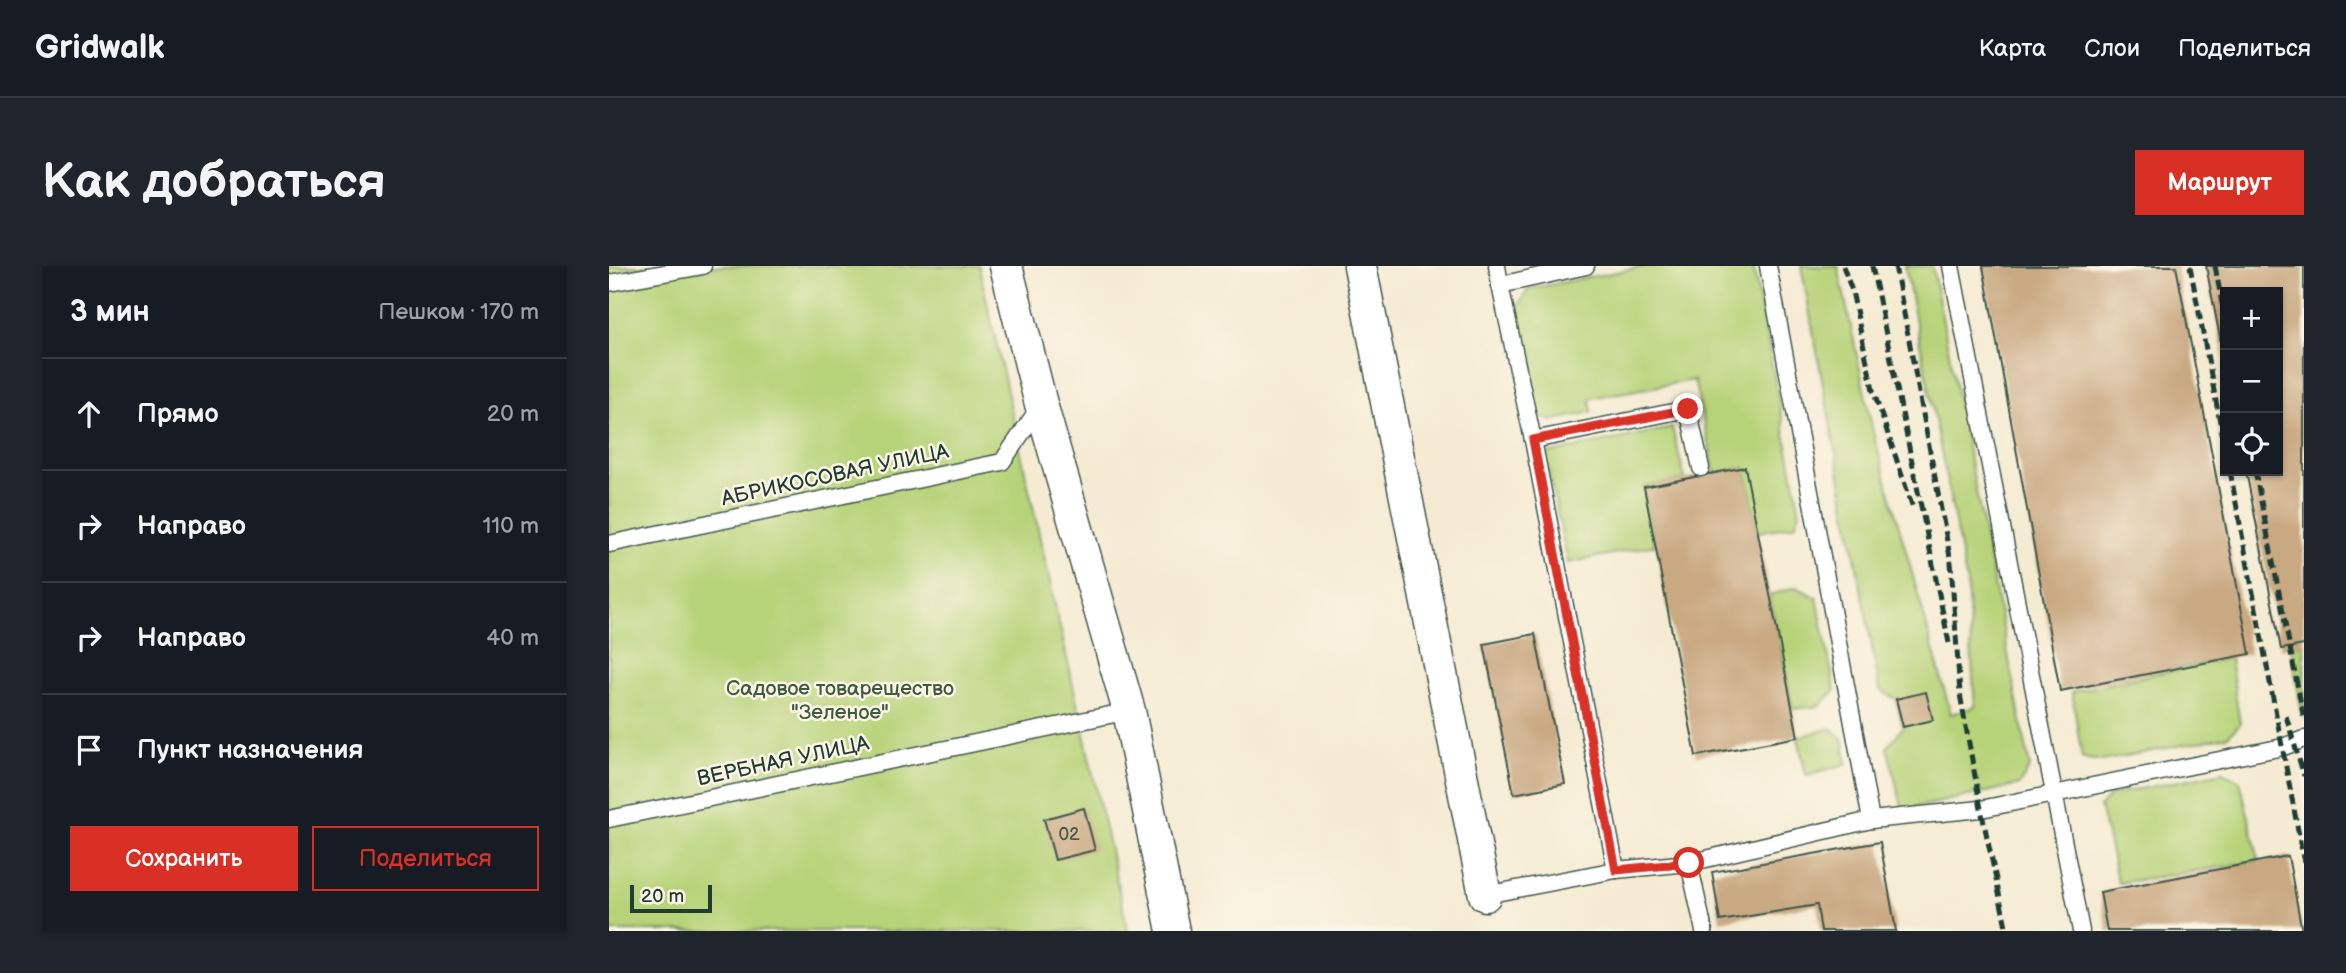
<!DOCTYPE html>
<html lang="ru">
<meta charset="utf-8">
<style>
:root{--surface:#171b24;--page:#20242c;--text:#f1f3f6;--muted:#9ea1a6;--line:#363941;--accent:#d93025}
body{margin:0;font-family:"Balsamiq Sans",sans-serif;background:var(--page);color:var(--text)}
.controls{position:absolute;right:21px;top:21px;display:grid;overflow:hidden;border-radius:0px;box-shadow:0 2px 5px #0004}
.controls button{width:63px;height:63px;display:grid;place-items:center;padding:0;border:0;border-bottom:2px solid var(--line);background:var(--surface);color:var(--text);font:35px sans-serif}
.scale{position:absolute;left:21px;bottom:18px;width:82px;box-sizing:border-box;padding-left:7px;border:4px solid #1f3d34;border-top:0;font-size:19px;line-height:24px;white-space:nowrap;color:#1f3d34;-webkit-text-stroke:5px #fcf5e5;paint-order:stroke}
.stop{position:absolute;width:21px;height:21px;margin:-16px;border:5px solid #d93025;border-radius:50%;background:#fff}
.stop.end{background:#d93025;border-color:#fff;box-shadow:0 2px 7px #0008}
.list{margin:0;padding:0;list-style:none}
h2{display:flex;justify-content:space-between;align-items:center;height:91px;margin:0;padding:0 28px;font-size:30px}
h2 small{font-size:23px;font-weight:400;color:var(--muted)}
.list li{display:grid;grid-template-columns:46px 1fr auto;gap:21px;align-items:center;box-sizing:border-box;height:112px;padding:0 28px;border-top:2px solid var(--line)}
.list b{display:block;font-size:26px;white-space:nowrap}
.list em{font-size:23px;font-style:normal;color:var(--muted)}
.actions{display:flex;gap:14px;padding:21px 28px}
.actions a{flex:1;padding:16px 0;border:2px solid var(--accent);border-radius:0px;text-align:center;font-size:24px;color:var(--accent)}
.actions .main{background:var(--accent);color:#fff}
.icon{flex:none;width:38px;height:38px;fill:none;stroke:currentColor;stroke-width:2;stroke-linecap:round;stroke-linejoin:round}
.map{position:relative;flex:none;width:1695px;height:665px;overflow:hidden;border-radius:0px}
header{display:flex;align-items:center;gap:42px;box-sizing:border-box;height:98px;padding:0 35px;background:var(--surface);border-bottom:2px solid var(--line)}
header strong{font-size:33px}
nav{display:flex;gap:38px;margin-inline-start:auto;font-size:24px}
.intro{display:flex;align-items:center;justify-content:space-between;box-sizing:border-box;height:168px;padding:0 42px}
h1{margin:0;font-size:49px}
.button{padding:18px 32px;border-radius:0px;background:var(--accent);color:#fff;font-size:24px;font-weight:700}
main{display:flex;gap:42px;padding:0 42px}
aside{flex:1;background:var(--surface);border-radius:0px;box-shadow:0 2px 5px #0004}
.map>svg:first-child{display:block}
.green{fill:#b7d379;stroke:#6b8856;stroke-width:2}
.building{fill:#c9a982}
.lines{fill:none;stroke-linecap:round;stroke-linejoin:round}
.service-casing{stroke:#3f574c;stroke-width:19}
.minor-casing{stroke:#3f574c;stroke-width:35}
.service{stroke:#fff;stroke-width:16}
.minor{stroke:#fff;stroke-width:32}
.rail{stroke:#1f3d34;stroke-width:5;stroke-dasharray:10 5;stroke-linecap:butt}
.route{stroke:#d93025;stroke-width:9}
.labels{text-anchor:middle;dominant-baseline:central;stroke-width:5;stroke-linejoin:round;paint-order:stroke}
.number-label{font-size:18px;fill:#4a5848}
.street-label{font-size:21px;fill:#1f3d34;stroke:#fcf5e5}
.park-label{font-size:21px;fill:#3d5b42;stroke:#fcf5e5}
</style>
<header>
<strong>Gridwalk</strong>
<nav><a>Карта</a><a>Слои</a><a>Поделиться</a></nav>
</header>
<div class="intro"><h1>Как добраться</h1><a class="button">Маршрут</a></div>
<main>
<aside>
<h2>3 мин<small>Пешком · 170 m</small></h2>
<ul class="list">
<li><svg class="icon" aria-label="ahead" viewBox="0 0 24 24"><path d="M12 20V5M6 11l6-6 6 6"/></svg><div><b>Прямо</b></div><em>20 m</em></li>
<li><svg class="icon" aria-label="right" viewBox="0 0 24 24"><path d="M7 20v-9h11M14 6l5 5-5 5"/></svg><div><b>Направо</b></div><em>110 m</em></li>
<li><svg class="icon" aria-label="right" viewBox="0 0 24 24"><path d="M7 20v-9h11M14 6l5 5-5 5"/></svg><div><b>Направо</b></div><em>40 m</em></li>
<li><svg class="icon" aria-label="arrive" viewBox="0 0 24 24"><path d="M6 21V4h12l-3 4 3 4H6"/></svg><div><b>Пункт назначения</b></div></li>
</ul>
<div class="actions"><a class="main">Сохранить</a><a>Поделиться</a></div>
</aside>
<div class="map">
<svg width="1695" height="665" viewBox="0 0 1695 665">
<rect width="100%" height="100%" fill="#fcf5e5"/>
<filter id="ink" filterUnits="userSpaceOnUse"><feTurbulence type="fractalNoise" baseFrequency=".0143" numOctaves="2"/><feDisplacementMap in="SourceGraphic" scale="14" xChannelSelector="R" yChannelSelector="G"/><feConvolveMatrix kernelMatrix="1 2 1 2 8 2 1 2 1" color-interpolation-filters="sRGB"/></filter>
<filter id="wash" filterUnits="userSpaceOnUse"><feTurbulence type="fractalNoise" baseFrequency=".00686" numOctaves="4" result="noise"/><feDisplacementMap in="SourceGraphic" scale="28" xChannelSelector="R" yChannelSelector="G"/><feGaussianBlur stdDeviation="1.57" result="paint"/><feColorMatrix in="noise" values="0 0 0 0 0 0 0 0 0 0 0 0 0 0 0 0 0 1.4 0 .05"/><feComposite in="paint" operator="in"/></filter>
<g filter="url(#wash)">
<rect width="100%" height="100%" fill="#f5ebd3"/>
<g class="green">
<polygon points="0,0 370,0 519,665 0,665"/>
<polygon points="1038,0 1144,0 1191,246 1186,259 1149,266 1136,201 1106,207 1085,114 981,132 983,146 942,155 925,145 907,42 920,23"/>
<polygon points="1192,0 1229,0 1264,166 1342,448 1366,441 1358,318 1296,0 1323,0 1421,501 1410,519 1294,544 1278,481 1294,461 1287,433 1271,424"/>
<polygon points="1063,162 1076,213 1035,221 1046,279 959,297 936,188"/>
<polygon points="1187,321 1208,332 1226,424 1211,440 1184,443 1161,329"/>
<polygon points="1695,379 1695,451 1693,448 1682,381"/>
<polygon points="1621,392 1631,458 1619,470 1493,495 1473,492 1463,426"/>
<polygon points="1223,462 1235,476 1238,498 1197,509 1189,471"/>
<polygon points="1614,506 1631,515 1650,595 1509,617 1491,540 1501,529"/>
</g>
<g id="blocks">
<g class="building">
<polygon points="1374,0 1567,0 1641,388 1451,425"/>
<polygon points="1597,0 1695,0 1695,379 1672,383 1637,205 1669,205 1669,26 1616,26 1615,92"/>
<polygon points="1136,201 1189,471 1087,490 1035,221"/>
<polygon points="926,368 956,518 905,528 875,378"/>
<polygon points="1317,426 1324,454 1294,461 1287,433"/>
<polygon points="475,542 486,584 446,594 435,553"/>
<polygon points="1271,576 1287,665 1212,665 1208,639 1111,655 1103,606"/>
<polygon points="1679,590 1693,665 1498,665 1491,626"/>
</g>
</g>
</g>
<g filter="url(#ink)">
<use href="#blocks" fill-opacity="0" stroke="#3f574c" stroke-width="2"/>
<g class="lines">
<g class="service-casing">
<g id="service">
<polyline points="888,0 891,19 977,0"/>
<polyline points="1342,0 1472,665"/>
<polyline points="0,17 94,0"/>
<polyline points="891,19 924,174 1007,604"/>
<polyline points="924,174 1079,143 1092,202"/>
<polyline points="0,278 393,196 432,139"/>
<polyline points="0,553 520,445"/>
<polyline points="1262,554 1372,543 1674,481 1695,473"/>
<polyline points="1080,597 1095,665"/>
<polyline points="876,629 1007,604 1080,597 1262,554 1159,0"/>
</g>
</g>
<g class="minor-casing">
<g id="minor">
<polyline points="397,0 432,138 520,445 564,665"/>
<polyline points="751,0 876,629"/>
</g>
</g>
<use href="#service" class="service"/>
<use href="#minor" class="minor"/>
<g class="rail">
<polyline points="1234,0 1243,25 1264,124 1304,242"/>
<polyline points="1263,0 1340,377"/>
<polyline points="1286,0 1342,296 1351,428 1372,543 1398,665"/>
<polyline points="1581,0 1616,182"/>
<polyline points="1606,0 1616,53"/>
<polyline points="1621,205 1695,596"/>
<polyline points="1646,205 1695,453"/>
<polyline points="1677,450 1695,510"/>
</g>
</g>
</g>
<g class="lines" filter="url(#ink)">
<polyline class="route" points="1079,143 924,174 1007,604 1080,597"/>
</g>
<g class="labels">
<g class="number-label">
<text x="460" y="568">02</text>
</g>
<g class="street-label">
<text transform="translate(226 209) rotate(-12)">АБРИКОСОВАЯ УЛИЦА</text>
<text transform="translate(174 495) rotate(-12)">ВЕРБНАЯ УЛИЦА</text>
</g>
<g class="park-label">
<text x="231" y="422">Садовое товарещество<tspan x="231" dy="24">"Зеленое"</tspan></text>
</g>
</g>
</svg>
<div class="controls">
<button>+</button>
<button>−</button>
<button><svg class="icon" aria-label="locate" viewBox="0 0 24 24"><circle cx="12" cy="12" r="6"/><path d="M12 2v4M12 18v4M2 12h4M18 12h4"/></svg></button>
</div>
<div class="scale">20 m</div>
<div class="stop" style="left:1080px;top:597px"></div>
<div class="stop end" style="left:1079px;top:143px"></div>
</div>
</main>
